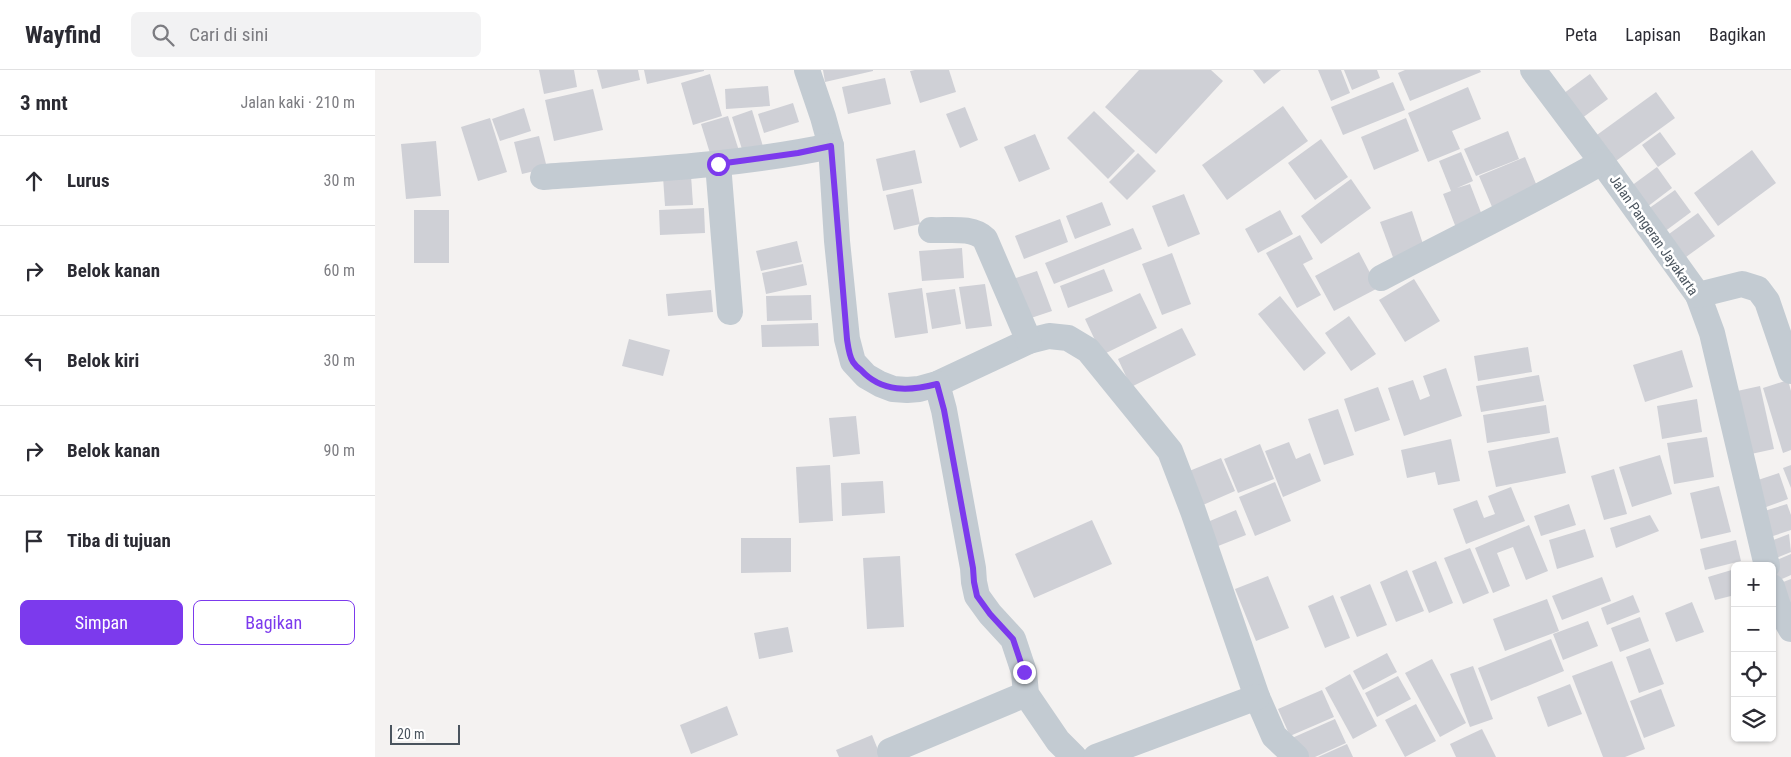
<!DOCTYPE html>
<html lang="id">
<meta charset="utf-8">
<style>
:root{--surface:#fff;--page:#f2f2f3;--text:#2b2b33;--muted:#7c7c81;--line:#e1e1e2;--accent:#7c3aed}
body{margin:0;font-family:"Roboto Condensed",sans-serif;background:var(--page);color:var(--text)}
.controls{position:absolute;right:15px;bottom:15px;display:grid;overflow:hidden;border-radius:8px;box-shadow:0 1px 4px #0004}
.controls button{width:45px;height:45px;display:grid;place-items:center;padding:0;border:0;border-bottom:1px solid var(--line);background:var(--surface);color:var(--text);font:25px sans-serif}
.scale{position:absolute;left:15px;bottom:12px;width:70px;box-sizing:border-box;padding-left:5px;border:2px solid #4a545e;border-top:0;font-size:14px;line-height:18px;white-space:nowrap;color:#4a545e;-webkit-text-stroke:4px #fff;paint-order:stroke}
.stop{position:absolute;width:15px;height:15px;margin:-11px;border:4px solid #7c3aed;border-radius:50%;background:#fff}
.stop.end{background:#7c3aed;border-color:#fff;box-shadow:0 1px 5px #0008}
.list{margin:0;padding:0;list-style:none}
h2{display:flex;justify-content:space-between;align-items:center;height:65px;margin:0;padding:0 20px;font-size:21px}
h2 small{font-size:16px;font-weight:400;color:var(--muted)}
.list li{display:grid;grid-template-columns:32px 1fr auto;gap:15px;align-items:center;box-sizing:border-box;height:90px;padding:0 20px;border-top:1px solid var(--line)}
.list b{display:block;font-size:19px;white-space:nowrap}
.list em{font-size:16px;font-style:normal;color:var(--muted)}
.actions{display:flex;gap:10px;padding:15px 20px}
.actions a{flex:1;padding:11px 0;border:1px solid var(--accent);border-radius:8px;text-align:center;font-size:18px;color:var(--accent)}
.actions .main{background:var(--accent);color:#fff}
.icon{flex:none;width:28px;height:28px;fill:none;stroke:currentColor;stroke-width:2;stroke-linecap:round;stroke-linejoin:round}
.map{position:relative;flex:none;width:1416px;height:687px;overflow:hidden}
header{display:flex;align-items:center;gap:30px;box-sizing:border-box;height:70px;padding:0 25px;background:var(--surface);border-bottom:1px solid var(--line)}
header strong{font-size:24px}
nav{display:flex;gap:28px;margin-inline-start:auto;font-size:18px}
.search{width:350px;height:45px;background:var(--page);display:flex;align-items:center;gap:12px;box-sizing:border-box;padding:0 18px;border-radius:8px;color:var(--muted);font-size:19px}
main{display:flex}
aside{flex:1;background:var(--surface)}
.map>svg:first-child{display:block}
.building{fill:#cfd0d6}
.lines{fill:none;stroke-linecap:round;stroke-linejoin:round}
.minor{stroke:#c3cbd2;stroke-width:26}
.route{stroke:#7c3aed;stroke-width:6}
.labels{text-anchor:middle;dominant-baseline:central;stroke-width:5;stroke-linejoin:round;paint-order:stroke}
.street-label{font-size:14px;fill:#4a545e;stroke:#fff}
</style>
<header>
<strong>Wayfind</strong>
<div class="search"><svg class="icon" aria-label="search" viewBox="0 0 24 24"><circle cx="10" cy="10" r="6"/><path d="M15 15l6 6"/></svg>Cari di sini</div>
<nav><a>Peta</a><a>Lapisan</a><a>Bagikan</a></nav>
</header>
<main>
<aside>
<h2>3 mnt<small>Jalan kaki · 210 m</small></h2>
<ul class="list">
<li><svg class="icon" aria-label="ahead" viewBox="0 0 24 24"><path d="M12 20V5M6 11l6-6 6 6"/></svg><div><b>Lurus</b></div><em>30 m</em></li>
<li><svg class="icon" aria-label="right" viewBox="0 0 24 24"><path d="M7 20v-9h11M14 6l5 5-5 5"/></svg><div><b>Belok kanan</b></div><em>60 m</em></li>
<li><svg class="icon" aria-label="left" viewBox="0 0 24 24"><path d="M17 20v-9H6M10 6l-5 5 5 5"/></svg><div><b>Belok kiri</b></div><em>30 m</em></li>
<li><svg class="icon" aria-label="right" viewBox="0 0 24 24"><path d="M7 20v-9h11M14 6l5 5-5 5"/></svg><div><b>Belok kanan</b></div><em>90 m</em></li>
<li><svg class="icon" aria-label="arrive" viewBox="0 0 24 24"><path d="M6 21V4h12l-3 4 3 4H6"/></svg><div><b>Tiba di tujuan</b></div></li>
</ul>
<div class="actions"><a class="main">Simpan</a><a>Bagikan</a></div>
</aside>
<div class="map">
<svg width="1416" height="687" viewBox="0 0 1416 687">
<rect width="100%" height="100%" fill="#f4f2f1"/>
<g class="building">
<polygon points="164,0 199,0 202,17 169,24"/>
<polygon points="222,0 263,0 265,10 227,19"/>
<polygon points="269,0 329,0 329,1 272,14"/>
<polygon points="448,0 498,0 498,1 450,12"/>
<polygon points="540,0 574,0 581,22 545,33 535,1"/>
<polygon points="764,0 836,0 848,11 781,84 730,37"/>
<polygon points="878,0 906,0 889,14"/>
<polygon points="943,0 966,0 975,23 956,31"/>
<polygon points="969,0 1002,0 1005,8 977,20"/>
<polygon points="1030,0 1105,0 1106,2 1035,31 1023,3"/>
<polygon points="335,4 347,46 318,55 306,13"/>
<polygon points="1215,4 1233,29 1199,54 1181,29"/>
<polygon points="510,8 516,34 473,44 467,17"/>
<polygon points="1018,12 1030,40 968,65 956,37"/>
<polygon points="393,16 395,36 351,39 350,19"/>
<polygon points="1093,17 1106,49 1077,61 1085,79 1053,92 1033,43"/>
<polygon points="218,19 228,60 179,71 170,30"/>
<polygon points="1281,22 1300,48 1234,96 1215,70"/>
<polygon points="418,33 424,52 389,63 383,44"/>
<polygon points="908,36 933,71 852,130 827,95"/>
<polygon points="590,37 603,70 585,78 571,44"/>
<polygon points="149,38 156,61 125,71 117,49"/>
<polygon points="377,40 390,83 370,89 357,47"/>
<polygon points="719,41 760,81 733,109 692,68"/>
<polygon points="353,46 365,84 338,93 326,54"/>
<polygon points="115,48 132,102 103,111 86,57"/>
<polygon points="1031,48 1044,81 999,100 986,67"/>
<polygon points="1133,61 1144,89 1101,106 1089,79"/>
<polygon points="1285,62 1301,84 1283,97 1267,75"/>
<polygon points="660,64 675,99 644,112 629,77"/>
<polygon points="164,66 172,98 147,104 139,72"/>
<polygon points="946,69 973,107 940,130 913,93"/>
<polygon points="61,71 66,126 31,129 26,74"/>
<polygon points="540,80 547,113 508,121 501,89"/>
<polygon points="1377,80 1401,113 1343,156 1319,123"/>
<polygon points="1086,82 1098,111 1082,118 1095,114 1110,153 1083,163 1068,124 1076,121 1064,91"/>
<polygon points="763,83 781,101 752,130 734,112"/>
<polygon points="1150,87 1166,126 1120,144 1104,106"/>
<polygon points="1282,97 1297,118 1268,140 1252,119"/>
<polygon points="316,105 318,135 290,136 288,107"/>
<polygon points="976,109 996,138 946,174 926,146"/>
<polygon points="538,119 545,154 519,160 511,125"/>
<polygon points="1300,120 1316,142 1289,162 1273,139"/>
<polygon points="809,124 825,164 793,177 777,136"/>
<polygon points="727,132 736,155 700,169 691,146"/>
<polygon points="329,138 330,163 285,165 284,140"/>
<rect x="39" y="140" width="35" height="53"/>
<polygon points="905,140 918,164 883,183 870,159"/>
<polygon points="1037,141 1050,180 1019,190 1005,152"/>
<polygon points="1323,143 1340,166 1311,187 1294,164"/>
<polygon points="685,149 693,172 649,189 640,166"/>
<polygon points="758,158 767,179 679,214 670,193"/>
<polygon points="925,165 938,189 928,194 946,225 922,238 891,183"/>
<polygon points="422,171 427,192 386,201 381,181"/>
<polygon points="587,178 589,208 547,211 544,181"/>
<polygon points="984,182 1003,218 959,241 940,206"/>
<polygon points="797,183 816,234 787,245 767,194"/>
<polygon points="428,194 432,215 391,224 387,203"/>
<polygon points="729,199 738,221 693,238 685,216"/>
<polygon points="662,201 677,241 653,249 638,209"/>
<polygon points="1039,209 1065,251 1030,272 1004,230"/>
<polygon points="610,214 617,256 591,259 584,217"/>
<polygon points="547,218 553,263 520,268 513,223"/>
<polygon points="580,219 586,254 557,259 551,223"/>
<polygon points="336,220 338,242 293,246 291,224"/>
<polygon points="765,223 782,258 727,285 710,249"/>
<polygon points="436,225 437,250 392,251 391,226"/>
<polygon points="905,226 951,283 929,301 883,244"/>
<polygon points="974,246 1001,284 976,301 950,263"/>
<polygon points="443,253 444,276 387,277 386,255"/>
<polygon points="807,258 821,285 756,317 743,289"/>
<polygon points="254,269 295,280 288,306 247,296"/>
<polygon points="1153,277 1157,302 1103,311 1099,286"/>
<polygon points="1307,280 1318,317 1270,332 1258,295"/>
<polygon points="1071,298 1087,346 1029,366 1013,318 1038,310 1045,330 1055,326 1048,306"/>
<polygon points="1164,305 1169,331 1106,342 1101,316"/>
<polygon points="1413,310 1416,321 1416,380 1408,383 1388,318"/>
<polygon points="1385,316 1399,379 1367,386 1353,323"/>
<polygon points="1003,317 1015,350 980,362 969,329"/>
<polygon points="1322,329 1327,362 1287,369 1282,336"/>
<polygon points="1171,335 1175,363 1112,373 1108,345"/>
<polygon points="963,339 979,385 949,395 933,349"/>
<polygon points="481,346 485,384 458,387 454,348"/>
<polygon points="1183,367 1191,403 1121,417 1113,381"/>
<polygon points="1332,367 1339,407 1299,414 1292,373"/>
<polygon points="1076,369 1085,411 1063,415 1060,402 1032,408 1026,380"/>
<polygon points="914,372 921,389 935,383 946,411 908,427 890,381"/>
<polygon points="885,374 899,409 863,423 849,389"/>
<polygon points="1285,385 1297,424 1257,437 1244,397"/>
<polygon points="846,388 860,421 821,438 807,404"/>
<polygon points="455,395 458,451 424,453 421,397"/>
<polygon points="1416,395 1416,418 1408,398"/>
<polygon points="1239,399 1252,444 1229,450 1216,406"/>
<polygon points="1404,403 1413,429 1383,440 1374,413"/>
<polygon points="508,411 510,443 467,446 466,413"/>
<polygon points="900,412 916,451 880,466 864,427"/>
<polygon points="1344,416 1356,462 1326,469 1315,423"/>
<polygon points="1136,417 1150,451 1091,474 1078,439 1102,430 1109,448 1120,444 1113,426"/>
<polygon points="1194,434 1201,455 1166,466 1159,446"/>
<polygon points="1412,434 1416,445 1416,460 1389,469 1380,444"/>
<polygon points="861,440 871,465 833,480 823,456"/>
<polygon points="1275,445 1284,461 1241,478 1235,458"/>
<polygon points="717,450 737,494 659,528 640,484"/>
<polygon points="1154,455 1173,501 1151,510 1138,477 1122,483 1135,516 1118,523 1100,478"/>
<polygon points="1210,459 1219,487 1182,499 1174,470"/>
<polygon points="1414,464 1416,482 1396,490 1390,473"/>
<polygon points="366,468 416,468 416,502 366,503"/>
<polygon points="1361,470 1366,491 1330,500 1325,479"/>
<polygon points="1095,478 1114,523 1088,534 1069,488"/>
<polygon points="1416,484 1416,505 1400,512 1392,494"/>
<polygon points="525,486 529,557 492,559 488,488"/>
<polygon points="1061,491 1078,533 1054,543 1037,501"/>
<polygon points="1360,499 1360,525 1340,530 1333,507"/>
<polygon points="1032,500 1049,541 1021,552 1005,512"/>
<polygon points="893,506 914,558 881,571 860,519"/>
<polygon points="1227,507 1236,531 1187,550 1177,526"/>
<polygon points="1416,509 1416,556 1400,515"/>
<polygon points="995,514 1012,555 982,567 965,527"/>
<polygon points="958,525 975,568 950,578 933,536"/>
<polygon points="1258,525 1265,542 1232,555 1226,538"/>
<polygon points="1172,529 1184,561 1130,581 1118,549"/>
<polygon points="1317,532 1329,562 1301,572 1290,543"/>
<polygon points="1265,547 1274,571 1245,582 1236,558"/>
<polygon points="1213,551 1223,576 1188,590 1178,564"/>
<polygon points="413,557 418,582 384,589 379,563"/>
<polygon points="1176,569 1189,601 1116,631 1103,598"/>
<polygon points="1275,578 1289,614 1264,623 1251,587"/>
<polygon points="1012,583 1022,602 988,620 978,601"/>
<polygon points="1057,589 1091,653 1065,667 1030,603"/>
<polygon points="1237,591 1270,679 1250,687 1228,687 1197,606"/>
<polygon points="1098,596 1118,649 1095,657 1075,604"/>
<polygon points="975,604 1002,656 978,669 950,618"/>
<polygon points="1023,606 1036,629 1002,647 990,623"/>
<polygon points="1195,614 1207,644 1173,657 1162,627"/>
<polygon points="1286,619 1300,656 1269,668 1255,631"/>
<polygon points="947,620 959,647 915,666 903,639"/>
<polygon points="1041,634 1061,671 1030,687 1010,650"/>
<polygon points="352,636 363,665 316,684 305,655"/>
<polygon points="960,649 971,673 940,687 926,687 917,668"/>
<polygon points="1107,659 1121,687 1081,687 1075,674"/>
<polygon points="497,665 506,687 464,687 461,680"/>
<polygon points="972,674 978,687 943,687"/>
</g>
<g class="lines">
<g class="minor">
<polyline points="432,0 448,47 456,76 462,171 472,269 478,292 491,306 505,314 518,319 532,320 544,319 562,314 654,271 674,266 693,268 713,280 795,381 818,441 882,627 899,666 921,687"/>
<polyline points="1158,0 1227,92 1323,225 1337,263 1392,496"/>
<polyline points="343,94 355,242"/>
<path d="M168,107C264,100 361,96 456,76"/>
<path d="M556,160C573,161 597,156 610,169L654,271"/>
<path d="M1006,208C1080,169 1155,133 1227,92"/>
<polyline points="1323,225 1367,214 1383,219 1392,231 1416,301"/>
<polyline points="562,314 569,340 598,498 599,512 602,526 615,544 638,569 649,602 651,624 683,671 699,687"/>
<polyline points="1397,517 1403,536 1416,559"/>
<polyline points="515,681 651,624"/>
<polyline points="721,687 882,627"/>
</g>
</g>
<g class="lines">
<path class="route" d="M343,94L423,83L456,76L472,269C473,276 474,286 478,292C480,295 483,298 486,300C507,323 535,321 562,314L569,340L598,498L599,512L602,526L615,544L638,569L649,602"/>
</g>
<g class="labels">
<g class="street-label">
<text transform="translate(1279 165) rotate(55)">Jalan Pangeran Jayakarta</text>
</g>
</g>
</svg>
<div class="controls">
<button>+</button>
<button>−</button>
<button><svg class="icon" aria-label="locate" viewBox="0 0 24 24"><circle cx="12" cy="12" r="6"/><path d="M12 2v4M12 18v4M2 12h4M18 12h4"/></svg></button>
<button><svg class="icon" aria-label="layers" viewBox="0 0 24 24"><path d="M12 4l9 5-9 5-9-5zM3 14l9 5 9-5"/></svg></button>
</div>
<div class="scale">20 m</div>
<div class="stop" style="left:343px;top:94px"></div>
<div class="stop end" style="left:649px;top:602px"></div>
</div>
</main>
